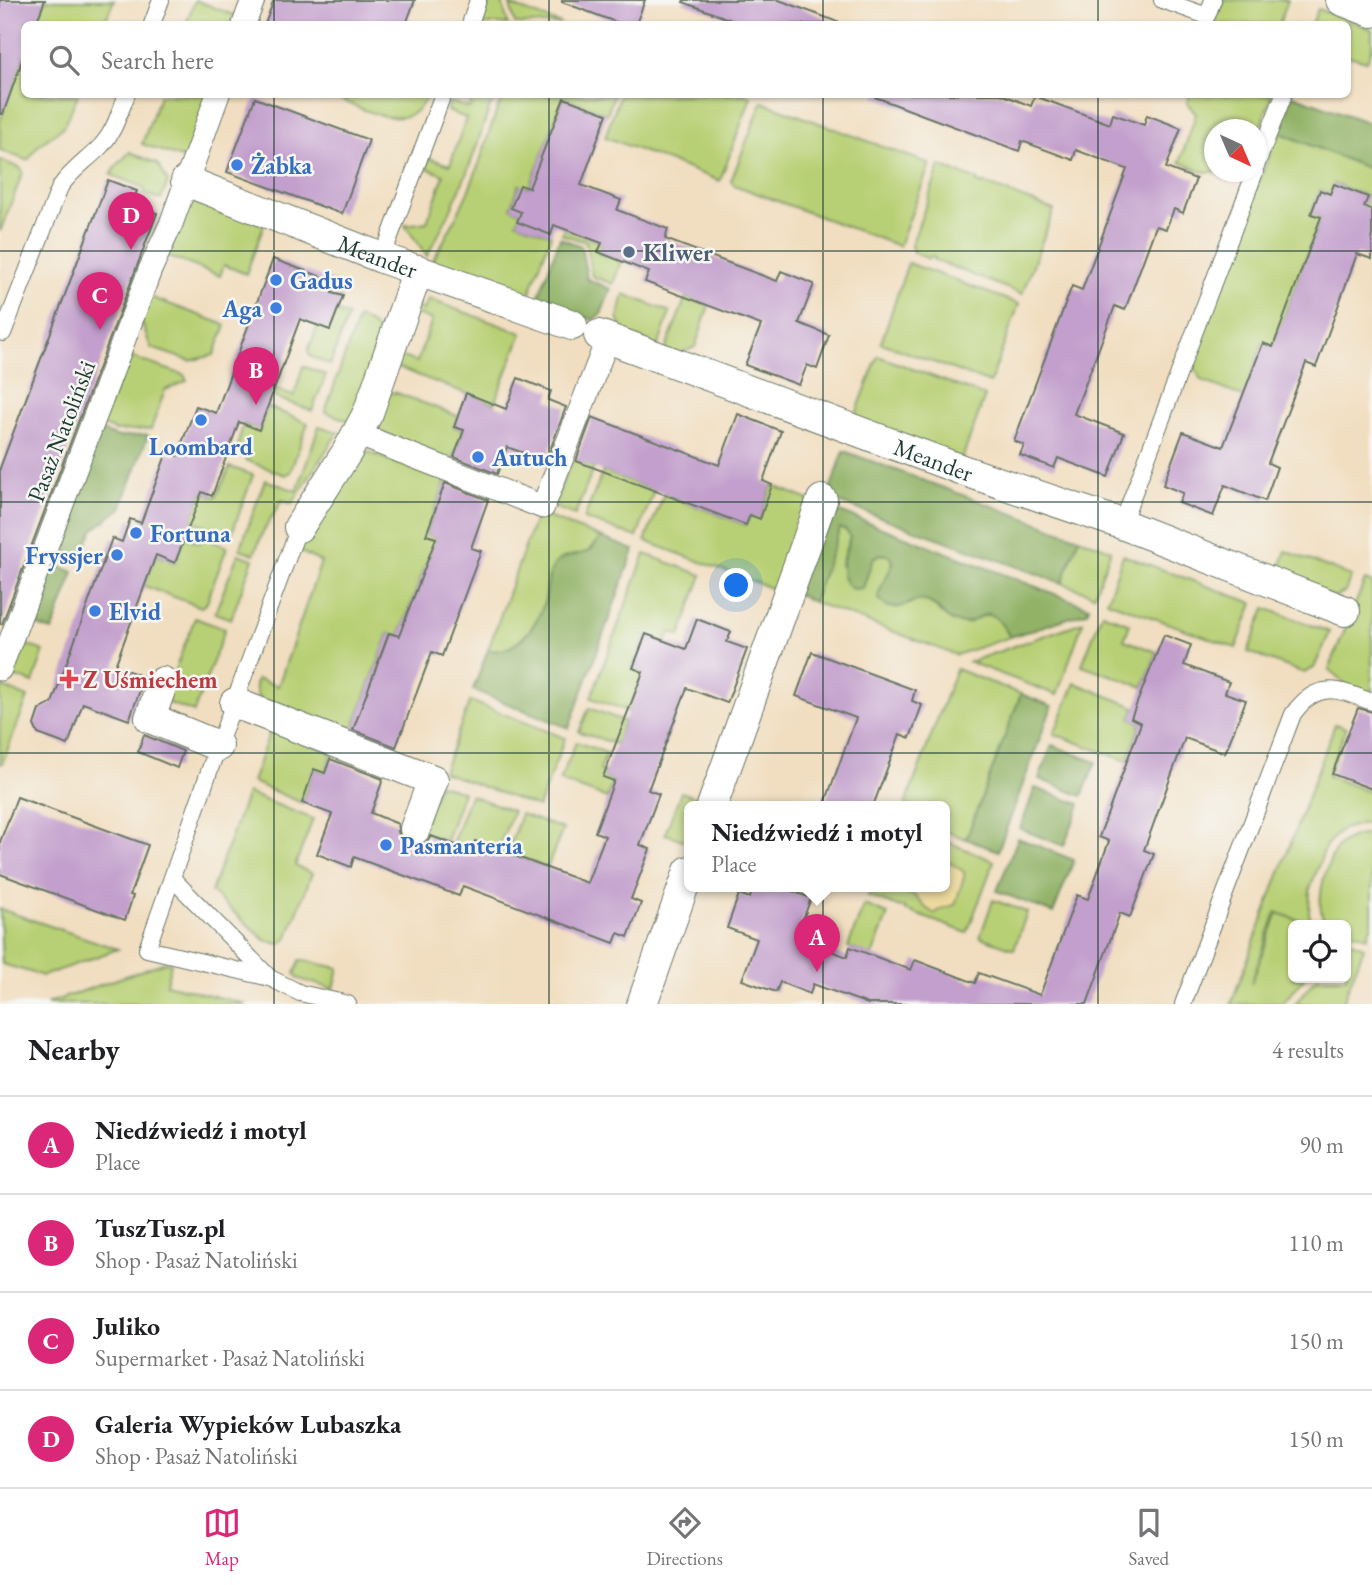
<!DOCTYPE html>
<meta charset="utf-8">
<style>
:root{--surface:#fff;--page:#f6f6f6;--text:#202124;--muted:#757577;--line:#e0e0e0;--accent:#db2777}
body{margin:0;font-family:"EB Garamond",serif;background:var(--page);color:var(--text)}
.controls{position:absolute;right:21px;bottom:21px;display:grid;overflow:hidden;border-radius:10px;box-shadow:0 2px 5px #0004}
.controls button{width:63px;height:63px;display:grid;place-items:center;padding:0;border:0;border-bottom:2px solid var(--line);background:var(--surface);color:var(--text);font:35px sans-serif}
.compass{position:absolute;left:1204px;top:119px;width:63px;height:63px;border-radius:50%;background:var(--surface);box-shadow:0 2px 5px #0004;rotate:136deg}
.you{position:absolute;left:737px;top:586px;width:24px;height:24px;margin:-18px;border:5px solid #fff;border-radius:50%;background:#1a73e8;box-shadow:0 0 0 10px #1a73e833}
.badge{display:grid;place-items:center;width:46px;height:46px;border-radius:50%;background:var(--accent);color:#fff;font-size:23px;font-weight:700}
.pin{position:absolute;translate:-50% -58px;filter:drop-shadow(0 2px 4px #0008)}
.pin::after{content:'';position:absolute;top:37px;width:24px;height:21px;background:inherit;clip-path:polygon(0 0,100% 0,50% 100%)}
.popup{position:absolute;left:684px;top:801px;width:266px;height:91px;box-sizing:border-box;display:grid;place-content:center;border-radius:10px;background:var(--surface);filter:drop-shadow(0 2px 5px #0005);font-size:23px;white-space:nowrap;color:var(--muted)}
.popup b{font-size:26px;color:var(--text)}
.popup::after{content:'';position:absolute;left:50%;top:100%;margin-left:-14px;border:14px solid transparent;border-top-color:var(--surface)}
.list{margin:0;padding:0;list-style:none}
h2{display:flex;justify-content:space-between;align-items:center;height:91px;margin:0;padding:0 28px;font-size:30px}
h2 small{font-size:23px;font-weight:400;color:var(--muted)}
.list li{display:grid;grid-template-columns:46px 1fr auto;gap:21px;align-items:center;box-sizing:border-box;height:98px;padding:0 28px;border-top:2px solid var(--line)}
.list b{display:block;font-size:26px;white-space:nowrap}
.list p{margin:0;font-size:23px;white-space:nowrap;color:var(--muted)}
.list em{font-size:23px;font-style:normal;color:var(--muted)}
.icon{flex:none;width:38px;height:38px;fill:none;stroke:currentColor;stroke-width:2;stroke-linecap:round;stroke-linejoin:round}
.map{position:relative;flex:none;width:1372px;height:1004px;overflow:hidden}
.search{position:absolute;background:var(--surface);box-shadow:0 2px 5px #0004;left:21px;right:21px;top:21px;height:77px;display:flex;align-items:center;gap:18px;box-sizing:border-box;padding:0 24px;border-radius:10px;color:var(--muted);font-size:26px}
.sheet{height:483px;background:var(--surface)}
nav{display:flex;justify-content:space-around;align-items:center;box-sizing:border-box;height:98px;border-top:2px solid var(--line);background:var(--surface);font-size:19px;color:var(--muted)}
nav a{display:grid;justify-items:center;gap:4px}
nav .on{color:var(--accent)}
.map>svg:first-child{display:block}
.green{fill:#b8d075;stroke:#6c8654;stroke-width:2}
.forest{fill:#92b266;stroke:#58784d;stroke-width:2}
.sand{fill:#eeda9e;stroke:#868c69;stroke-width:2}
.building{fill:#c29fcc}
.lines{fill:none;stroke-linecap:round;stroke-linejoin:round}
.service-casing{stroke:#687565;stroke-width:18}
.pedestrian-casing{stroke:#687565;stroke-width:25}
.minor-casing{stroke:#687565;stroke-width:32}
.service{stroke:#fff;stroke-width:16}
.pedestrian{stroke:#fff;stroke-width:23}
.minor{stroke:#fff;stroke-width:30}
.grid{fill:none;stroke:#1f3d34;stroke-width:2;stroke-opacity:0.55}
.shop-dot{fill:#3f7fe0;stroke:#f6f6f2;stroke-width:2.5}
.service-dot{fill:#5c6f8a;stroke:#f6f6f2;stroke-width:2.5}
.health-dot{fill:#e0444e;stroke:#f6f6f2;stroke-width:2.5}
.labels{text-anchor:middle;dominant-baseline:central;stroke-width:5;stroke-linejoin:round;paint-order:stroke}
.shop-label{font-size:24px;font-weight:bold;fill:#366cbe;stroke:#f6f6f2;text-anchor:start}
.service-label{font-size:24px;font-weight:bold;fill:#4e5e75;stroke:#f6f6f2;text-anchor:start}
.street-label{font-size:24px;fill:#1f3d34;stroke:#f6f6f2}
.health-label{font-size:24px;font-weight:bold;fill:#be3a42;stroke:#f6f6f2;text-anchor:start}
</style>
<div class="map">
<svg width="1372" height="1004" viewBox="0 0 1372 1004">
<rect width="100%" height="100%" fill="#f6f6f2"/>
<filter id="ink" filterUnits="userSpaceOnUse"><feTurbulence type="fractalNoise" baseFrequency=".0143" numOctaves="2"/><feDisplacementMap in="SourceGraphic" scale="14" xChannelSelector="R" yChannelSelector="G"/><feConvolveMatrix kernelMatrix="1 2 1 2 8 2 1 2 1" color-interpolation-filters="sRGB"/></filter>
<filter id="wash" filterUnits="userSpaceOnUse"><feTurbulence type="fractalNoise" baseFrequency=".00686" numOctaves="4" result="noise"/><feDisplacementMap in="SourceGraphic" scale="28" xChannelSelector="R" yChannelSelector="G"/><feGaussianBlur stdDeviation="1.57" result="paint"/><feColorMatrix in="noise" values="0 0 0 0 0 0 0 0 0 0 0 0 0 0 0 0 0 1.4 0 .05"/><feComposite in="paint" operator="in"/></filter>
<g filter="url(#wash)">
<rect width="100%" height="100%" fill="#f1dec0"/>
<g class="green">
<polygon points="45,0 114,0 104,24 36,24"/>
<polygon points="195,0 241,18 238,24 186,24"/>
<polygon points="490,0 502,2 508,24 481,24"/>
<polygon points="1223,0 1288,0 1279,24 1215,24"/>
<polygon points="510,5 561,24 515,24"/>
<polygon points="1318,9 1372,29 1372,48 1367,61 1348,56 1348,24 1312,24"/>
<polygon points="24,55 24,94 78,95 64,126 37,147 29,159 26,160 0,150 0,121"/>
<path d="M475,94L495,95C484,118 479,143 469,167C457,198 443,227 427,256L405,225L427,222L444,175L426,168L429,158L450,165L466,118L447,111L450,102L469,108Z"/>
<polygon points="745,94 751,97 720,181 605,137 620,95"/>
<polygon points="160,95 212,95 187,160 142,144"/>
<path d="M329,95L330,94L427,95C410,139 361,107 329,95Z"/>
<path d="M504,95H614L607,114L564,98L529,188L519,185L511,208L521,212L517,222L551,235L527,300L431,263C450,231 468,196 480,161C488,138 493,116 504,95Z"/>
<polygon points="1190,95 1272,95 1257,136 1256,130 1214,130 1214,172 1243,172 1203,172 1180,162 1196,114 1187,103"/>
<polygon points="762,102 930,164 899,246 734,185 731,181"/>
<polygon points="1278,132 1372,170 1372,210 1360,216 1367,196 1334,184 1330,194 1320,190 1311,213 1321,217 1273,347 1263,343 1243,397 1201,380 1191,361"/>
<polygon points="130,152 158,164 168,182 161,199 147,195 143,187 111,175 117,165"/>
<polygon points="0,160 20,168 23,172 0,232"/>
<polygon points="940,166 978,180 977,183 982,185 983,183 1054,210 1022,294 934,260 935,258 931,256 929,259 913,252 911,246"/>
<polygon points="189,194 264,225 246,274 224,265 220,276 167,256"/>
<polygon points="564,228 602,243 598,253 621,261 613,284 592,276 586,242 562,234"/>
<polygon points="908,263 1019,304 990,383 881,343"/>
<polygon points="624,294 670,312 658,347 623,331 618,318"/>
<polygon points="150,297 226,325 214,355 190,361 151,348 141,320"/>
<polygon points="686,297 709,305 695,347 679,354 665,350"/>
<polygon points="428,299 522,333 494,404 393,366 396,355 417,362 432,320 411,312 413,306 424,310"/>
<polygon points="337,312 348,316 330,365 310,356 308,351 318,325"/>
<path d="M358,318C370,322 377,328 381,339L355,423L325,412Z"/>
<polygon points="128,356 184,375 187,381 165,390 151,429 116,431 101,425"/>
<polygon points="878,356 985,396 962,459 854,419"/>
<polygon points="303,366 326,375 312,411 271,396 274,389 294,396"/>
<polygon points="394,392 458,416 454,427 464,430 452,461 378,431 375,425 383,397"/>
<polygon points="268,407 308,423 290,472 285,475 245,460 249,452 237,448 243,424 259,429"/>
<polygon points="319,426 338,432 292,504 282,500 263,532 254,554 240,549 265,480 297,491"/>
<path d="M368,452L446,481L426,534L436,538L399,636L389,633L350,737L258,698L255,685L257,679L278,686L321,562L301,552C298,533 343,473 356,455Z"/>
<polygon points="572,459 594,467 575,515 553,507"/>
<polygon points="230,467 253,475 231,536 191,520 202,492 216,497"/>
<polygon points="603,471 654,490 637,537 584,519"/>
<polygon points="772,485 809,500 781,592 645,541 664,494 746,525 750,515 760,518"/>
<path d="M537,513L600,537C597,541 594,547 590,550C580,557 563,554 555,564C547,574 548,588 545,600C538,624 516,656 488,650Z"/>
<path d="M840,528L847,531L850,537L840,566L863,588L873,558L880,554L888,555L893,561L891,571L907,605L918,600L927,601L935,606L940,613L966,624C992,610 995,612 1010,637L956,655L813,602Z"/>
<polygon points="185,537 200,543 203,537 227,547 206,604 201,607 144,586 156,555 175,563"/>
<polygon points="1079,538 1111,550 1094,595 1062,583"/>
<polygon points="1286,551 1351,576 1345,592 1334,597 1277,576"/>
<polygon points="238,554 253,559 231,619 215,613"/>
<polygon points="645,554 702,575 680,636 670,632 666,642 646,635 633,667 643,672 629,711 591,698"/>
<polygon points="1123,555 1253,603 1236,648 1107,601"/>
<polygon points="1365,580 1372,583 1372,696 1346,685 1329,669"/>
<polygon points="1265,608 1330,632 1314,668 1304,673 1248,652"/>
<polygon points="1102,613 1130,624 1124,640 1157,652 1143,687 1082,665"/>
<polygon points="195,618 225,629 194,712 163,701"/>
<polygon points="1083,622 1057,695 969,662"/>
<polygon points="19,642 44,651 33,683 8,674"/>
<polygon points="956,669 1021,694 966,839 945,831 945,806 905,806"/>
<polygon points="1075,683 1135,707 1131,718 1141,723 1127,761 1054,734"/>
<polygon points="3,687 28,697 2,764 0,764 0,694"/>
<polygon points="470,701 565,738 538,807 443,772"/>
<polygon points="589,708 624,721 616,744 579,732"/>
<polygon points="1335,724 1346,728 1328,776 1372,793 1372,815 1369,822 1342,829 1326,845 1310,889 1309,913 1313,925 1276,912 1251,984 1278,913 1311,925 1293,925 1293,978 1304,978 1282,1004 1231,1004"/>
<polygon points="271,728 332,753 325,773 314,769 302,803 252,782"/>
<polygon points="576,742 607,753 600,770 605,773 604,777 613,781 607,798 560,781"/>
<polygon points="439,784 463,792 446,841 421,832"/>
<polygon points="681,792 706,801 705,806 689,806 689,842 665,834"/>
<polygon points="247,793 313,819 295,866 312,873 287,939 279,944 265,940 211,892"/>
<polygon points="470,795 513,811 498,849 476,841 472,851 452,844"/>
<polygon points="521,814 563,829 547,868 507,853"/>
<path d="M1369,834L1372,835V924L1367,937L1346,929V925H1336L1325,921C1313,905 1327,855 1342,843C1350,837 1359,835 1369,834Z"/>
<polygon points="945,841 994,861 967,933 905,910 905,907 901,908 868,896 872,886 945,886"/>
<polygon points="993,900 1027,912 1014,949 980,937"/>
<polygon points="864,905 888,914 872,956 848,947"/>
<polygon points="0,909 118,949 43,976 2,964"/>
<polygon points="1346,940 1364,947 1342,1004 1295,1004 1316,978 1346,978"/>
<polygon points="300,960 339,968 334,989 299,979 295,974"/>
<polygon points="165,962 171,963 166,984 246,1004 46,1004"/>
</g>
<g class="forest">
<polygon points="1293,95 1372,124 1372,170 1278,132"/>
<polygon points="560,238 581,246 587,279 611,289 601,314 593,320 537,301"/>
<polygon points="99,430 118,437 148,435 121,508 93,530 78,562 53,553"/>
<polygon points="844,451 1079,538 1062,583 827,498"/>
<path d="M824,506L1089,607L1087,612L1010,637C983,592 985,627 958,623C945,621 940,606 928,602C909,595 897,620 878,599C879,585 890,575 893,561L888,555L881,554L873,558L863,588L852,589C834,575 845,555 850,537L847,531L840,528L813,602L793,593Z"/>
<path d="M600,537L634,550L569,728L473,690L488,650C516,656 538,624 545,600C548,588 547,574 555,564C563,554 580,557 590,550C594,547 597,541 600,537Z"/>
<polygon points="48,562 74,572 52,631 26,622"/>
<polygon points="1021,694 1052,706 998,851 966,839"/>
<polygon points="1052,745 1096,762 1082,796 1039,779"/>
<polygon points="1035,788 1080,804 1064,846 1020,829"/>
<polygon points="1018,838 1074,860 1053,913 997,891"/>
</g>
<polygon class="sand" points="945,859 964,872 964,877 955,905 941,909 935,914 926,908 914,895 908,894 904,888 906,886 945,886"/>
<g id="blocks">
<g class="building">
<polygon points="0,0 45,0 36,24 24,24 24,55 3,114 0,114"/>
<polygon points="274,0 415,0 406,24 265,24"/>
<polygon points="562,0 645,0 636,24 621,24 562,2"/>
<polygon points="684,0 779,0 838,22 838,24 742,24 683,2"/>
<polygon points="875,94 1001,94 1031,106 1035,96 1110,124 1113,114 1144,125 1147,115 1181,128 1166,168 1196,179 1183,213 1174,209 1166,229 1156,226 1125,310 1115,306 1074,414 1124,433 1108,477 1058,458 1054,468 1020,455 1024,445 1014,441 1072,286 1082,290 1127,169 1076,150 1073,160 1022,141 1019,151 875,97"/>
<polygon points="255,98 369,140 342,214 227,172"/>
<polygon points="564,98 607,114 581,185 621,200 617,210 668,229 665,239 777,281 781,271 814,284 799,323 829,335 817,369 807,365 799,385 745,365 761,325 645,282 649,272 598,252 602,243 554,225 551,235 517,222 521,212 511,208 520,185 529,188"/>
<polygon points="108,180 137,191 132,204 157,213 2,624 0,624 0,468"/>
<polygon points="1334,184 1368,197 1364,207 1372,210 1372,259 1357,254 1316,367 1306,363 1268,463 1277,467 1265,501 1225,485 1213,516 1179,503 1183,493 1163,485 1183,432 1223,447 1263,343 1273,347 1321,217 1311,214 1320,190 1330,194"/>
<polygon points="273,259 336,282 332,293 343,296 330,330 300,319 259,430 239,422 212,496 202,492 175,563 156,555 115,666 145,677 129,720 83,703 68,745 38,734 34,725 39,710 52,703 112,538 122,542 130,519 141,523 167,452 177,456 196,406 216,413"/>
<polygon points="518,378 551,391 548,400 566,407 546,461 507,447 497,474 454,457 464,430 454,427 466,393 506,409"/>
<polygon points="738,414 781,431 763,481 772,485 760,519 750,515 746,525 576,461 592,417 719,465"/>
<polygon points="445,483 488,500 471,548 481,551 442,656 432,652 396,747 353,730 389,633 399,636 436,538 426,535"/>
<polygon points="697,619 731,632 727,642 747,649 727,703 687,688 648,790 659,794 640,845 650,849 631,899 641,903 628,937 618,933 614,943 463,886 459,896 354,857 351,867 317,854 332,814 302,803 314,769 325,773 330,759 383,779 371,813 398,824 398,831 401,840 408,845 419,846 426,843 431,836 472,851 475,841 587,883 605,836 595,832 614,781 603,777 643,672 633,668 646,634 686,649"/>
<polygon points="1164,635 1191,645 1184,665 1229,682 1225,693 1246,700 1225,753 1185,738 1144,850 1154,854 1130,917 1120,913 1087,1004 868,1004 813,984 810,994 780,982 776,992 742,980 757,939 727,928 739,894 750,898 754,886 779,886 811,898 796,938 847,957 850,947 911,970 915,960 975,983 979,973 1040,995 1077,895 1088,899 1109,841 1099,837 1141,723 1131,718"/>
<polygon points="812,652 915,690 912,701 922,705 910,738 900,734 873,806 824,806 856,718 796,696"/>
<polygon points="1358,708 1372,712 1372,789 1332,774"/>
<polygon points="144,735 183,751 177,768 138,752"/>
<polygon points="17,797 148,845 130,895 133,896 125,920 0,874 0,842"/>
</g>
</g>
</g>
<g filter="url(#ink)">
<use href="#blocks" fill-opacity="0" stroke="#687565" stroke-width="2"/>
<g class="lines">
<g class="service-casing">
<g id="service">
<polyline points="1162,0 1207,16 1213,0"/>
<polyline points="152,24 161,0"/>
<polyline points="470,24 478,0"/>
<polyline points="1256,166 1284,94"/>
<polyline points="382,258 443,94"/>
<path d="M0,332L3,333L60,187C71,171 86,161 99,148C114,133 119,114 127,94"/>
<polyline points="1122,524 1255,172"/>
<polyline points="299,527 218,746 147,949 270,978 300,993 348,1004"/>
<polyline points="173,879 270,978"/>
<path d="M1183,1004L1293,714C1317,680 1338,689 1372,702"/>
</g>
</g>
<g class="pedestrian-casing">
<g id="pedestrian">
<polyline points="244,24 253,0"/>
<polyline points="357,434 543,507 608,338"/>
<polyline points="0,669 150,270 171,224 218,94"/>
</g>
</g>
<g class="minor-casing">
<g id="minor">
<polyline points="1341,0 1372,12"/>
<path id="s1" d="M186,181L382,258L572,325"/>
<path id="s2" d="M599,335L965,471L1122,524L1345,611"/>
<polyline points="299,527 347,452 368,413 418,270"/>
<polyline points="163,682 150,718 218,746"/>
<polyline points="235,703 433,780 415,829"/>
<polyline points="712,806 822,500"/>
<polyline points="642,1004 689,871"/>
</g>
</g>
<use href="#service" class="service"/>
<use href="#pedestrian" class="pedestrian"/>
<use href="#minor" class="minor"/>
</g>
</g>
<path class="grid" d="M274,0V24M549,0V24M823,0V24M1098,0V24M274,94V1004M549,94V1004M823,94V1004M1098,94V1004M0,251H1372M0,502H1372M0,753H1372"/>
<g class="shop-dot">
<circle cx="237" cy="165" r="7"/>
<circle cx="276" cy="280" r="7"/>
<circle cx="276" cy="308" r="7"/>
<circle cx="201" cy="420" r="7"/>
<circle cx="478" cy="457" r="7"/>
<circle cx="136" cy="533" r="7"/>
<circle cx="117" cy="555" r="7"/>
<circle cx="95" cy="611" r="7"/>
<circle cx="386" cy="845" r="7"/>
</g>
<circle class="service-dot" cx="629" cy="252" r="7"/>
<path class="health-dot" d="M65.5 668.5h7v7h7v7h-7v7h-7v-7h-7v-7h7z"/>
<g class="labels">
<g class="shop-label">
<text x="251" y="165">Żabka</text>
<text x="290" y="280">Gadus</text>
<text x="262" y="308" text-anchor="end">Aga</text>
<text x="201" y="446" text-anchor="middle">Loombard</text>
<text x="492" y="457">Autuch</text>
<text x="150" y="533">Fortuna</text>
<text x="103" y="555" text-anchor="end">Fryssjer</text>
<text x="109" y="611">Elvid</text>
<text x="400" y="845">Pasmanteria</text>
</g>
<g class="service-label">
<text x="643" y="252">Kliwer</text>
</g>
<g class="street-label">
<text stroke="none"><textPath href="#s1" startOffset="206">Meander</textPath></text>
<text transform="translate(61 431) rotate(-69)">Pasaż Natoliński</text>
<text stroke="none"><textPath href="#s2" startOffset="357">Meander</textPath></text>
</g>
<g class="health-label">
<text x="83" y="679">Z Uśmiechem</text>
</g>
</g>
</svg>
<div class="controls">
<button><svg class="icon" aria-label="locate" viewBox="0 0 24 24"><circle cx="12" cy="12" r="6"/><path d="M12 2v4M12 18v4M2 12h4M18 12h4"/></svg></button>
</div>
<svg class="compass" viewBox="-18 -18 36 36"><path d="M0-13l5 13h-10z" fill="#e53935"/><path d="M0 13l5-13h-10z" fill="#757577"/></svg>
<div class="you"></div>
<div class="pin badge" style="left:817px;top:972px">A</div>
<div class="popup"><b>Niedźwiedź i motyl</b>Place</div>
<div class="pin badge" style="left:256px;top:405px">B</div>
<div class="pin badge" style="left:100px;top:330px">C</div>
<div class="pin badge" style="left:131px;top:250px">D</div>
<div class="search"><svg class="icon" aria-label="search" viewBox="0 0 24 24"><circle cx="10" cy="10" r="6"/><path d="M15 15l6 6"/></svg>Search here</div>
</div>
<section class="sheet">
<h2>Nearby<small>4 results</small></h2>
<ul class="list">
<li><span class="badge">A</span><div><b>Niedźwiedź i motyl</b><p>Place</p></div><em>90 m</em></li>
<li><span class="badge">B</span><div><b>TuszTusz.pl</b><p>Shop · Pasaż Natoliński</p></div><em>110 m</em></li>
<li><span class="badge">C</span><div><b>Juliko</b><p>Supermarket · Pasaż Natoliński</p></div><em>150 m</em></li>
<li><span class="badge">D</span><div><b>Galeria Wypieków Lubaszka</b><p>Shop · Pasaż Natoliński</p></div><em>150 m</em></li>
</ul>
</section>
<nav>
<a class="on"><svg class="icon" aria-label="map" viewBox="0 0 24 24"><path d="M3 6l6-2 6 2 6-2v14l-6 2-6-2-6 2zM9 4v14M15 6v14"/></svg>Map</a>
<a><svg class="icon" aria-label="directions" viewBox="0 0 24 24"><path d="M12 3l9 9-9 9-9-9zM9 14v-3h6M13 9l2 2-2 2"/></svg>Directions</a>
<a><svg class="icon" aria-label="saved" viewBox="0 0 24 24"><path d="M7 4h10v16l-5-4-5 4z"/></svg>Saved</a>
</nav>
